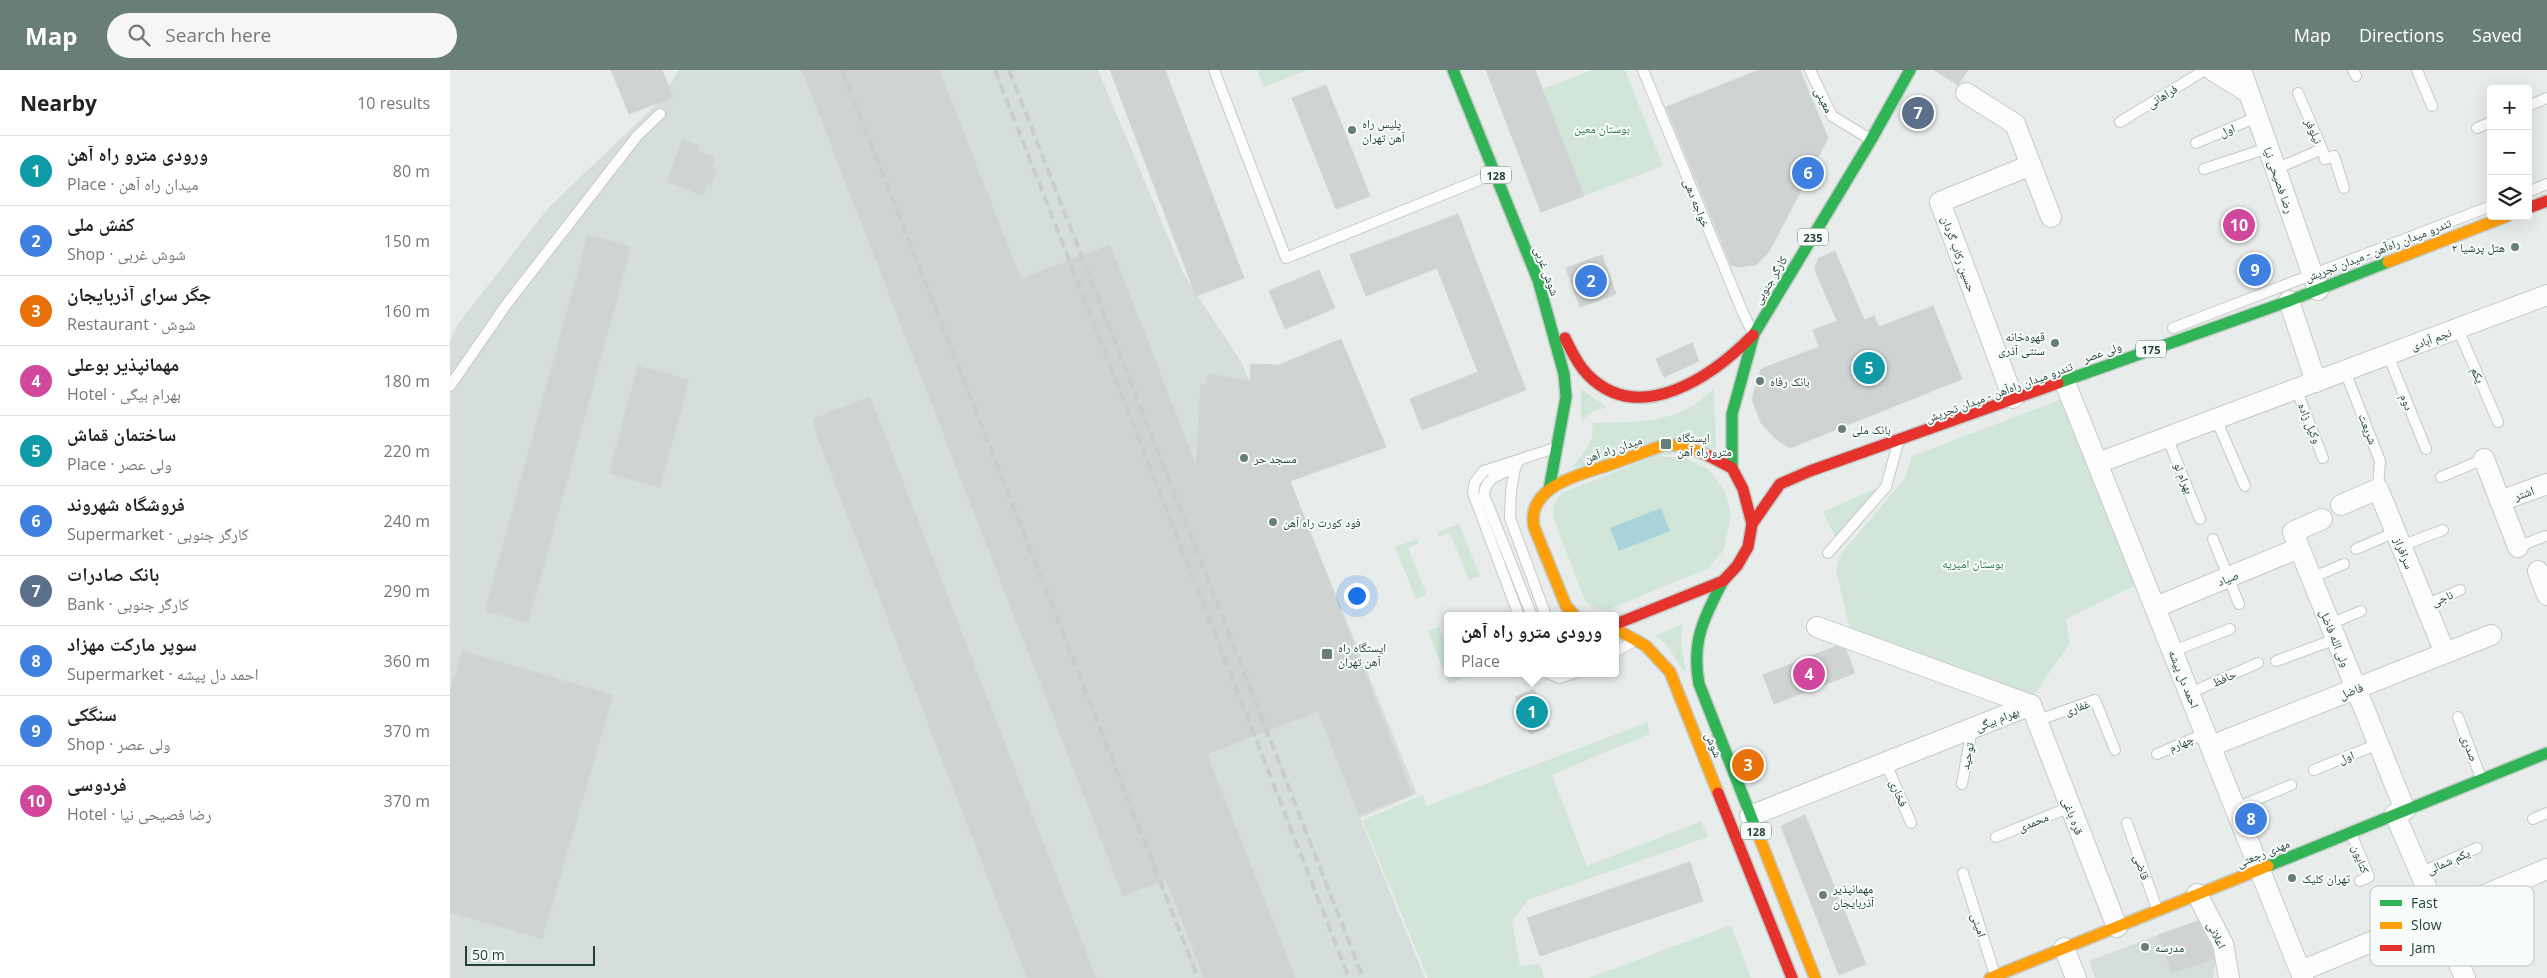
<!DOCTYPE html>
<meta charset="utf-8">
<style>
:root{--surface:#fff;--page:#f6f6f6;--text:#222;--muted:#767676;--line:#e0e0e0;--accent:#697e78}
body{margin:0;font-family:"Open Sans","Noto Naskh Arabic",sans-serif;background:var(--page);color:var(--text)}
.controls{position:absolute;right:15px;top:15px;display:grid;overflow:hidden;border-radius:5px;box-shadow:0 5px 20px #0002}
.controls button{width:45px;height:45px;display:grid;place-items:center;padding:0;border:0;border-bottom:1px solid var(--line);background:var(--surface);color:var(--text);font:25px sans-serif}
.scale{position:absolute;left:15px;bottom:12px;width:130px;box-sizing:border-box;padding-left:5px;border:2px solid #24423a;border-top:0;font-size:14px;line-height:18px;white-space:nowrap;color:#24423a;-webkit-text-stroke:4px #f7fbf9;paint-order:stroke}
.you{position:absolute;left:906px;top:525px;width:18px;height:18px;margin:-12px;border:4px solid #fff;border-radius:50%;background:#1a73e8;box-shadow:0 0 0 8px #1a73e833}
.badge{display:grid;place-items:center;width:32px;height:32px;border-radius:50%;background:var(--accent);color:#fff;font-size:16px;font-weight:700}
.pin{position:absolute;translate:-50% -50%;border:2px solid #fff;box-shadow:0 1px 5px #0006}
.popup{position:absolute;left:994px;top:542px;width:175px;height:65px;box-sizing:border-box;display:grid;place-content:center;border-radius:5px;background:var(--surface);filter:drop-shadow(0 1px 4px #0005);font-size:16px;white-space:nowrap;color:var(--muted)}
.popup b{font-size:19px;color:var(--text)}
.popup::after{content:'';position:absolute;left:50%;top:100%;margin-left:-10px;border:10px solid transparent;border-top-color:var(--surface)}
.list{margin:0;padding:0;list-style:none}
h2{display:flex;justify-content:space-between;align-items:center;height:65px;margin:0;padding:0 20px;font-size:21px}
h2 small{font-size:16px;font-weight:400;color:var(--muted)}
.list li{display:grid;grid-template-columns:32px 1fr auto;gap:15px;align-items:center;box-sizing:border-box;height:70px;padding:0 20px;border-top:1px solid var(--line)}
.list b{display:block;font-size:19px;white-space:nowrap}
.list p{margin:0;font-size:16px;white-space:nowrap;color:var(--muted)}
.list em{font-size:16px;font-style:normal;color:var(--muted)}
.icon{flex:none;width:28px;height:28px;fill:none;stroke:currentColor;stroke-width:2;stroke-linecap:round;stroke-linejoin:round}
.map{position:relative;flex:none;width:2097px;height:908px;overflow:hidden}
header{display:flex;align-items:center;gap:30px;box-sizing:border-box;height:70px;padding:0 25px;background:var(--accent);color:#fff}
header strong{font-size:24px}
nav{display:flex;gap:28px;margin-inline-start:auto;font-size:18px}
.search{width:350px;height:45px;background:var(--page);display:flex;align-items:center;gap:12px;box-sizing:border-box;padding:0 18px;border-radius:28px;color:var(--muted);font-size:19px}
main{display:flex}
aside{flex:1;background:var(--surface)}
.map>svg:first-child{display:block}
.built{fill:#d6dedb}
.green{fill:#d1e6d8}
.water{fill:#a9d4db}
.building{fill:#cfd4d2;stroke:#d1d6d4}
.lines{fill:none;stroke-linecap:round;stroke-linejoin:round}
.lane-casing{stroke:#c5cac8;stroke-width:12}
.street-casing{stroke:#c5cac8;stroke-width:22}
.fast-casing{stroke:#c3cbc8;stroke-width:14}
.slow-casing{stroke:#c3cbc8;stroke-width:14}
.jam-casing{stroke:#c3cbc8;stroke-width:14}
.lane{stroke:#fcfcfc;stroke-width:10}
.street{stroke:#fcfcfc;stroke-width:20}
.fast{stroke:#30b455;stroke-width:11}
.slow{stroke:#ff9f0a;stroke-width:11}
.jam{stroke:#e5322d;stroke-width:11}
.rail{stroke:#c9cdcc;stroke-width:4;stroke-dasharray:10 5;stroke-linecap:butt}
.poi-dot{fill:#697e78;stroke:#f7fbf9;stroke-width:2}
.labels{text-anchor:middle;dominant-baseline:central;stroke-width:4;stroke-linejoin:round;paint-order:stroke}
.shield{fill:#f7fbf9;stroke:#637a73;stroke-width:1}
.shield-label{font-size:11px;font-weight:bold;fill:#24423a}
.street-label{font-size:12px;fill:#24423a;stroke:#f7fbf9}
.poi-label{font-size:12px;fill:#24423a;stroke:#f7fbf9;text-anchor:start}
.park-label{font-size:12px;fill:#2d7a4b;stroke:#f7fbf9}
.key{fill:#f7fbf9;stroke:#b8c4c0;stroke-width:1}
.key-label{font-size:14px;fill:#24423a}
</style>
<header>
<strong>Map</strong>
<div class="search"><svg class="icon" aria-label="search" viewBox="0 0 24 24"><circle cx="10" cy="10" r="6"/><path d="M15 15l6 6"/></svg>Search here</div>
<nav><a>Map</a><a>Directions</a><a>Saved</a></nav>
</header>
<main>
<aside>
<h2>Nearby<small>10 results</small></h2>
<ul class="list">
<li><span class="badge" style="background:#0f9aa8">1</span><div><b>ورودی مترو راه آهن</b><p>Place · میدان راه آهن</p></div><em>80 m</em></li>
<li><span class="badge" style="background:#3f7fe0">2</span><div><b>کفش ملی</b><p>Shop · شوش غربی</p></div><em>150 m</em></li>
<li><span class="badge" style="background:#e8710a">3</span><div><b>جگر سرای آذربایجان</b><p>Restaurant · شوش</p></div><em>160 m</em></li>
<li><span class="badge" style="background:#d1479c">4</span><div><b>مهمانپذیر بوعلی</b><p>Hotel · بهرام بیگی</p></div><em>180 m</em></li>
<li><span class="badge" style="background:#0f9aa8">5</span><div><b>ساختمان قماش</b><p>Place · ولی عصر</p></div><em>220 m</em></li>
<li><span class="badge" style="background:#3f7fe0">6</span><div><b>فروشگاه شهروند</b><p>Supermarket · کارگر جنوبی</p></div><em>240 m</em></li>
<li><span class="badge" style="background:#5c6f8a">7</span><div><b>بانک صادرات</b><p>Bank · کارگر جنوبی</p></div><em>290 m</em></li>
<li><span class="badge" style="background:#3f7fe0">8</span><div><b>سوپر مارکت مهزاد</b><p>Supermarket · احمد دل پیشه</p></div><em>360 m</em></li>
<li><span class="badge" style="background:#3f7fe0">9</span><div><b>سنگکی</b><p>Shop · ولی عصر</p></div><em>370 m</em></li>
<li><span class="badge" style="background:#d1479c">10</span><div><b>فردوسی</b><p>Hotel · رضا فصیحی نیا</p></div><em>370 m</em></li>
</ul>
</aside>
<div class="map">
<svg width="2097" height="908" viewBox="0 0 2097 908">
<rect width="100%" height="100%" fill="#e8edeb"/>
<g class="built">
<polygon points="229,0 648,0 734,205 792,293 967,724 910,748 975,908 0,908 0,272 8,254 99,137 208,33"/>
<polygon points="1708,865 1722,903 1766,888 1763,908 1645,908 1639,891"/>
</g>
<g class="green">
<polygon points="807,0 858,0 814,17"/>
<polygon points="1143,0 1175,0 1213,96 1134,126 1092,19"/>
<path d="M1264,318L1266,378L1121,398C1132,385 1146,372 1142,353C1189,351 1230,355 1264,318Z"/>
<polygon points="1131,319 1157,337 1142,342 1131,351"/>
<polygon points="1610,330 1686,515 1616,549 1620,573 1579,632 1401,565 1386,500 1390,485 1455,408 1462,386"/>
<polygon points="1205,386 1236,388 1259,400 1275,421 1281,444 1274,480 1257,499 1157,540 1145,538 1135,531 1103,447 1103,436 1112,423"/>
<polygon points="1427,418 1386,469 1373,442"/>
<polygon points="1009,454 1030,506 1019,510 1000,463 989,467 987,462"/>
<polygon points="967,469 969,474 958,478 977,525 966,529 945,477"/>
<polygon points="1233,554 1231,570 1236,604 1216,574 1205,566"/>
<polygon points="989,557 998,581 998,603 1021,605 999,614 978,561"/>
<polygon points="1198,652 1199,664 1102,705 1137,796 1251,751 1258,767 1078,830 1062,851 1070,896 1090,894 1094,908 978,908 912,750 973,725 977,736"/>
<polygon points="1281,855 1301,908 1139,908"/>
</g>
<polygon class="water" points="1211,438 1220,461 1169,481 1160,458"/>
<g class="building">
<polygon points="161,0 212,0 223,27 179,44"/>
<polygon points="352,0 489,0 571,209 660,175 746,395 751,314 756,315 759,304 800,311 801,294 829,295 891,269 936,377 840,411 962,724 909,745 868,641 757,684 845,908 754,908 716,809 673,826"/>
<polygon points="660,0 715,0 794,208 746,226"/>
<polygon points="1036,0 1085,0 1134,126 1091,142"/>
<polygon points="1309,0 1350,0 1378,68 1319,182 1306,195 1288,197 1281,195 1216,37"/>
<polygon points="1484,0 1518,0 1508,15"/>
<polygon points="876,15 920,126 886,139 842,28"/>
<polygon points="232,70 249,76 247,81 265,87 261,98 267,99 261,115 257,114 253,125 217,112"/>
<polygon points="1008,144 1076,320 972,360 960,329 1028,302 987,198 916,226 900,185"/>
<polygon points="138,165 181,177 78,553 35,541"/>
<polygon points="1385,181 1414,250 1424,246 1429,257 1483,236 1512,309 1340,378 1327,370 1311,353 1302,329 1311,299 1369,277 1363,260 1387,251 1366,203 1365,197 1369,188"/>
<polygon points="1152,185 1166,224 1130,237 1116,198"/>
<polygon points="869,200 885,238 835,259 819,221"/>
<polygon points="1242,273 1249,291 1214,307 1206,289"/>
<polygon points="188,296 239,310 210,417 159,403"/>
<polygon points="420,327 646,908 577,908 370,374 363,349"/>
<polygon points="1386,576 1396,580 1405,603 1324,634 1313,605"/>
<polygon points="12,581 163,625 92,869 0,842 0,621"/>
<polygon points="1084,619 1100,656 1080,664 1065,627"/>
<polygon points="1355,745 1416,894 1389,905 1331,756"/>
<polygon points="1240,792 1253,831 1090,886 1077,848"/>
<polygon points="1748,851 1762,878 1764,889 1722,903 1708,865"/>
</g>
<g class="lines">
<g class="lane-casing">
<g id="lane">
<polyline points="764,0 836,188 1044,104"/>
<polyline points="1193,0 1293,243 1302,261"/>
<polyline points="1360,0 1382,46 1420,69"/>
<polyline points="1903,0 1906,6"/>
<polyline points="1967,0 1982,36"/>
<polyline points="2078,36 2097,28"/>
<polyline points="1670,52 1755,0"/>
<polyline points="2027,58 2041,52"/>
<polyline points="1746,73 1807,47"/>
<polyline points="1872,79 1875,89 1884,86 1894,118"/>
<polyline points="1754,99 1818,78"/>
<polyline points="1826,99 1872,79 1848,23"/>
<polyline points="2078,122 2097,114"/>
<polyline points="1723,258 2041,136"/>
<polyline points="2008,259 2048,352"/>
<polyline points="1938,285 1976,379"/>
<polyline points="1895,301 1930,391 1928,419"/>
<polyline points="0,316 56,235 187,66 210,44"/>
<polyline points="1846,319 1873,388"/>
<polyline points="1766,349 1795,416"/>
<polyline points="1717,367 1750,449"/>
<path d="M1069,390L1065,398C1051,404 1035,407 1034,425L1082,546"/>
<polyline points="1065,398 1061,421 1060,448 1096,546"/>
<polyline points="1991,407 2034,389"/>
<polyline points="1763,469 1789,534"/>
<polyline points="1951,476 1993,460"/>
<polyline points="2068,477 2095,466"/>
<polyline points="1906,479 1946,462"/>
<polyline points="1378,483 1436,417 1448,373"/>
<polyline points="1861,508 1894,494"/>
<polyline points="1975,535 2010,520"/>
<polyline points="1069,546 1023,423 1025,412 1034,401 1105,378"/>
<polyline points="1880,554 1911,541"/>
<polyline points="1723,581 1780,559"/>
<polyline points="1166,582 1184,571"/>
<polyline points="1826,591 1886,569"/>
<polyline points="1098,603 1109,608 1125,603"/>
<polyline points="1740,623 1808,593"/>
<polyline points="2008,647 2031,708"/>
<polyline points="1586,651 1645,630 1665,680"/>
<polyline points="1707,684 1756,663"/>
<polyline points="1436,693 1461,753"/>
<polyline points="1864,700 1928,674"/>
<polyline points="1512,714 1522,659"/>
<polyline points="1786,738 1841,715"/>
<polyline points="2083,749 2097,743"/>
<polyline points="1677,753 1707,839"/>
<polyline points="1901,763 1919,807 1910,811"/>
<polyline points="1546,767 1620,737"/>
<polyline points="1513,803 1545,905"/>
<polyline points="1970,803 2027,778"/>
<polyline points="2008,892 2057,870"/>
</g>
</g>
<g class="street-casing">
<g id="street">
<polyline points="1762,0 1799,23"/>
<polyline points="1791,0 1868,220"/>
<polyline points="1516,23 1565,54 1601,147"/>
<polyline points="1839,231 1866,312"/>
<polyline points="1614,310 1853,908"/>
<polyline points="1563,328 1490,132 1581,95"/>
<polyline points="2034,389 2068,477"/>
<polyline points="1648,393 2097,225"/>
<polyline points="2050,431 2097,414"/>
<polyline points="1891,435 1928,419 1995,583"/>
<polyline points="1872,449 1843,462 1955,740"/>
<polyline points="2088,501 2097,525"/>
<polyline points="1706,537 1849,478"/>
<polyline points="1367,557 1581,635"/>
<polyline points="1581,635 1667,857"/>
<polyline points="1761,676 2041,565"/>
<polyline points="1945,744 2015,908"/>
<polyline points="1300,746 1581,635"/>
<polyline points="1747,824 1773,874 1779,908"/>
<polyline points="1614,878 1626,908"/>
<polyline points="1851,901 2097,799"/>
</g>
</g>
<g class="fast-casing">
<g id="fast">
<polyline points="1003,0 1088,210 1114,304 1116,327 1099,420"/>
<polyline points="1608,313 1839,231 1938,192"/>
<polyline points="1282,398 1282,344 1304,264 1421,70 1460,0"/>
<path d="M1273,511C1254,547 1241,572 1249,614L1306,759"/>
<polyline points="1818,796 2097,683"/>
</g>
</g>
<g class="slow-casing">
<g id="slow">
<polyline points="1938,192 2057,146"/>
<path d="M1125,546L1116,536L1084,457C1076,417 1128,405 1156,396C1175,389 1195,382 1214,375H1232L1259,386"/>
<polyline points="1166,559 1196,576 1220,602 1268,723"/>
<polyline points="1306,759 1365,908"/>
<polyline points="1540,908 1818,796"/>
</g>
</g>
<g class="jam-casing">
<g id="jam">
<polyline points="2078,138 2097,131"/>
<path d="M1115,268C1121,280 1127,294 1137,304C1189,358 1263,306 1303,265"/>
<polyline points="1302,454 1330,414 1360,401 1608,313"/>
<polyline points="1166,554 1273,511 1287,496 1298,477 1302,454 1293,419 1282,398 1259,386"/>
<polyline points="1268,723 1342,908"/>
</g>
</g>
<use href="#lane" class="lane"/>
<use href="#street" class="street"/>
<use href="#fast" class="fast"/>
<use href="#slow" class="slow"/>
<use href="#jam" class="jam"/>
<g class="rail">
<polyline points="392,0 748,908"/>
<polyline points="545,0 899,908"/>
<polyline points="559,0 913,908"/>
</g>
</g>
<g class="poi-dot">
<circle cx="902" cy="60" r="5"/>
<circle cx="2065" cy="177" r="5"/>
<circle cx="1605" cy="273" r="5"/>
<circle cx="1310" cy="311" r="5"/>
<circle cx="1392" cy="359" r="5"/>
<rect x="1210" y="368" width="12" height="12" rx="2.5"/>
<circle cx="794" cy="388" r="5"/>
<circle cx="823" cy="452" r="5"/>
<rect x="871" y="578" width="12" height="12" rx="2.5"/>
<circle cx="1842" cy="808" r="5"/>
<circle cx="1373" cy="825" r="5"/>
<circle cx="1695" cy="877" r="5"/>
</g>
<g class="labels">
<g class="shield">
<rect x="1031" y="96.5" width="30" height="17" rx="4"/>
<rect x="1348" y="158.5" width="30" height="17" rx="4"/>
<rect x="1686" y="270.5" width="30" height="17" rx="4"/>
<rect x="1291" y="752.5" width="30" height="17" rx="4"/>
</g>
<g class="shield-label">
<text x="1046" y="105">128</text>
<text x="1363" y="167">235</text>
<text x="1701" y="279">175</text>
<text x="1306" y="761">128</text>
</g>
<g class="street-label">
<text transform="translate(1712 26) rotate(-32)">فراهانی</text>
<text transform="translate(1374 30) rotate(63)">معینی</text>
<text transform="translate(1777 60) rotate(-23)">اول</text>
<text transform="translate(1864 61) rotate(66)">نیلوفر</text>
<text transform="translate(1829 110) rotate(71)">رضا فصیحی نیا</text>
<text transform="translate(1247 133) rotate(68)">خواجه دهی</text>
<text transform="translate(1928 180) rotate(-21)">تندرو میدان راه‌آهن - میدان تجریش</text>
<text transform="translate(1509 184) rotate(70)">حسین رکاب‌ گردان</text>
<text transform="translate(1097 201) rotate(70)">شوش غربی</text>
<text transform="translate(1320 210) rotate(-59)">کارگر جنوبی</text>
<text transform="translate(1981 269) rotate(-20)">نجم آبادی</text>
<text transform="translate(1652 282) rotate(-19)">ولی عصر</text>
<text transform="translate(2028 305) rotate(66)">یکم</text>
<text transform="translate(1549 322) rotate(-20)">تندرو میدان راه‌آهن - میدان تجریش</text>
<text transform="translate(1957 332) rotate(68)">دوم</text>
<text transform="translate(1860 353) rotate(68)">وکیل زاده</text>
<text transform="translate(1918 359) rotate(69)">شریعت</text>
<text transform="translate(1163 379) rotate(-19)">میدان راه آهن</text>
<text transform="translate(1734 408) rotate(68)">بهرام لو</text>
<text transform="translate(2074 423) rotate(-19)">اشتر</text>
<text transform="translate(1954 483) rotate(68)">سرافراز</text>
<text transform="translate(1778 508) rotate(-22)">صیاد</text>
<text transform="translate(1992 528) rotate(-23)">ناجی</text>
<text transform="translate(1885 568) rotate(68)">ولی الله فاضل</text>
<text transform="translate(1774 608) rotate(-24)">حافظ</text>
<text transform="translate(1734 609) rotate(68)">احمد دل پیشه</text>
<text transform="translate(1901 621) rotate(-22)">فاضل</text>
<text transform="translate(1627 637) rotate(-20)">غفاری</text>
<text transform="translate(1547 649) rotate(-22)">بهرام بیگی</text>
<text transform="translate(1731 673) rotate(-23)">چهارم</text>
<text transform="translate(1264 675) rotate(68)">شوش</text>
<text transform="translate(2020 678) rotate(69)">صدری</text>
<text transform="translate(1517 686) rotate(-79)">توحید</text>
<text transform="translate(1896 687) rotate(-22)">اول</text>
<text transform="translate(1449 723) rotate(68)">فخاری</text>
<text transform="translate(1623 746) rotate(69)">قره باغی</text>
<text transform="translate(1583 752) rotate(-22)">محمدی</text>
<text transform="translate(1813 783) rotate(-22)">مهدی رجعتی</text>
<text transform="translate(1911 789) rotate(70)">کتایون</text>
<text transform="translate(1998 791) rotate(-24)">یکم شمالی</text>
<text transform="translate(1692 797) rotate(71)">قاضی</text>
<text transform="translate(1529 855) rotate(72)">امینی</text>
<text transform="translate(1767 865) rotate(65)">اعلانی</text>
</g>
<g class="poi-label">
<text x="912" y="53">پلیس راه<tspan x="912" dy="14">آهن تهران</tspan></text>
<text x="2055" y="177" text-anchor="end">هتل پرشیا ۲</text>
<text x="1595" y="266" text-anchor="end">قهوه‌خانه<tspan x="1595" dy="14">سنتی آذری</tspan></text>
<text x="1320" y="311">بانک رفاه</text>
<text x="1402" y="359">بانک ملی</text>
<text x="1227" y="367">ایستگاه<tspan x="1227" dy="14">مترو راه آهن</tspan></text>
<text x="804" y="388">مسجد حر</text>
<text x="833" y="452">فود کورت راه آهن</text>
<text x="888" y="577">ایستگاه راه<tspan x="888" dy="14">آهن تهران</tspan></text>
<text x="1852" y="808">تهران کلیک</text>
<text x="1383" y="818">مهمانپذیر<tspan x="1383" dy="14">آذربایجان</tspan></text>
<text x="1705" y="877">مدرسه</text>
</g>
<g class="park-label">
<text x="1152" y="58">بوستان معین</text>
<text x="1523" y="493">بوستان امیریه</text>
</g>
</g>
<rect x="1920" y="816" width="164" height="80" rx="8" class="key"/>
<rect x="1930" y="830" width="22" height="6" fill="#30b455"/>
<rect x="1930" y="852" width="22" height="7" fill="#ff9f0a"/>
<rect x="1930" y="875" width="22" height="6" fill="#e5322d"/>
<g class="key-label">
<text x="1961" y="838">Fast</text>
<text x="1961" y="860">Slow</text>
<text x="1961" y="883">Jam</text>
</g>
</svg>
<div class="controls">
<button>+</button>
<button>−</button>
<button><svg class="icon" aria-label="layers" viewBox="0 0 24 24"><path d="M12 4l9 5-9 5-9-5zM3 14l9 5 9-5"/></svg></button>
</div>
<div class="scale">50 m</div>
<div class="you"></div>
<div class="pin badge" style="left:1082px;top:642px;background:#0f9aa8">1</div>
<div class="popup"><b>ورودی مترو راه آهن</b>Place</div>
<div class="pin badge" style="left:1141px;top:211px;background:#3f7fe0">2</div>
<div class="pin badge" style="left:1298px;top:695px;background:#e8710a">3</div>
<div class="pin badge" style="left:1359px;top:604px;background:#d1479c">4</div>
<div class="pin badge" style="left:1419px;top:298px;background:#0f9aa8">5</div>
<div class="pin badge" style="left:1358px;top:103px;background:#3f7fe0">6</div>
<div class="pin badge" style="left:1468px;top:43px;background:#5c6f8a">7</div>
<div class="pin badge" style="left:1801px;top:749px;background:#3f7fe0">8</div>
<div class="pin badge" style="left:1805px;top:200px;background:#3f7fe0">9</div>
<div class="pin badge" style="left:1789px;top:155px;background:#d1479c">10</div>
</div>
</main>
